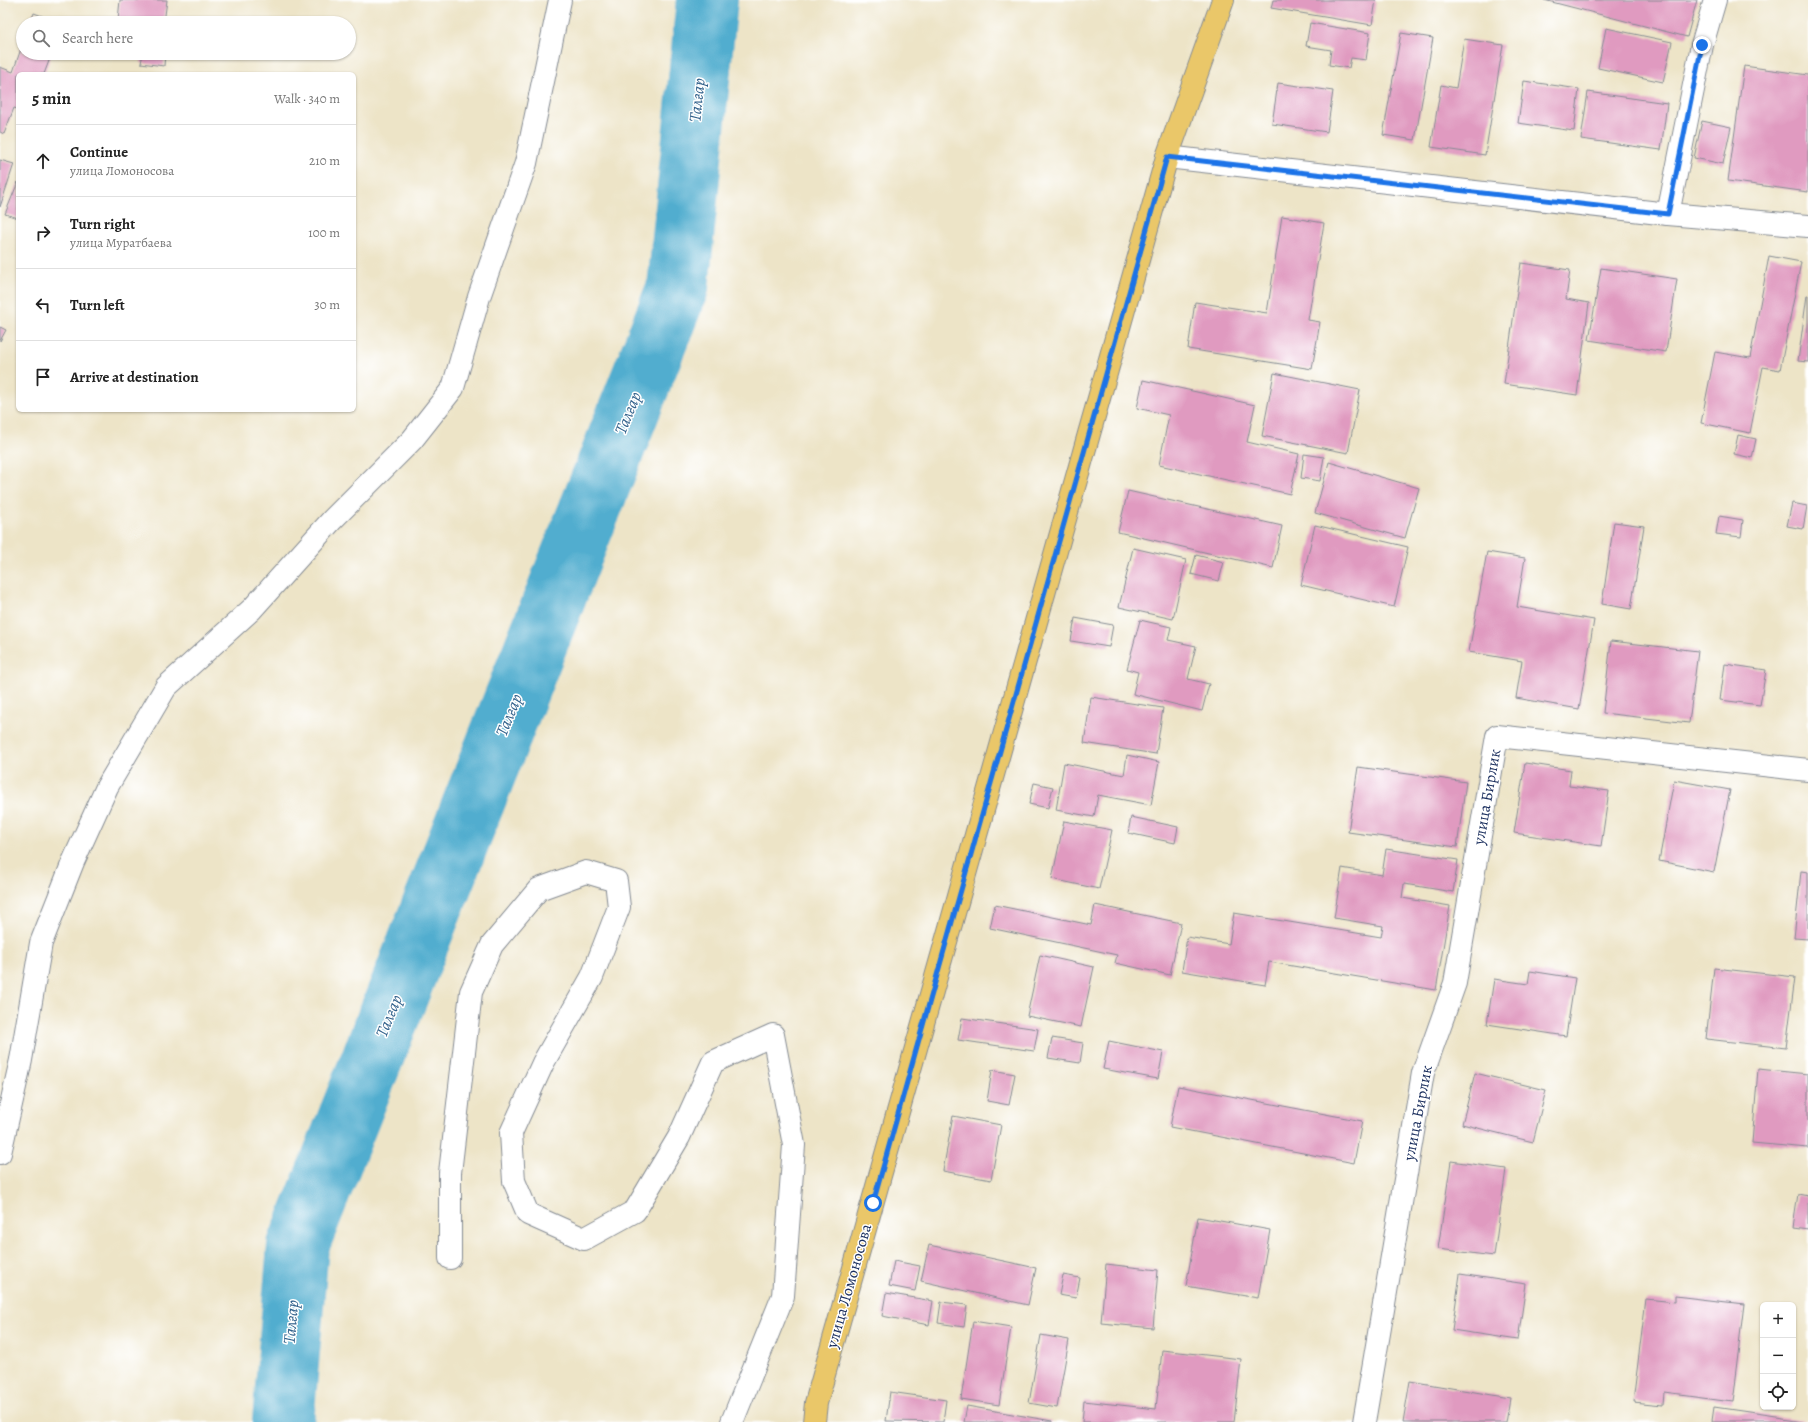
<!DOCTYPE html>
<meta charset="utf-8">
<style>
:root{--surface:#fff;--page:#f6f6f6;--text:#222;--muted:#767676;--line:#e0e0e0}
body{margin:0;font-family:Alegreya,serif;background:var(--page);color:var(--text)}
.controls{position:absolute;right:12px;bottom:12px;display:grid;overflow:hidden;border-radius:6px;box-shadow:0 1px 3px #0004}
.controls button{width:36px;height:36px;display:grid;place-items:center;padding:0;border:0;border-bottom:1px solid var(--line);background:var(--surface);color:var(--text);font:20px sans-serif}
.stop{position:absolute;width:12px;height:12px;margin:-9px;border:3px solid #1a73e8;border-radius:50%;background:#fff}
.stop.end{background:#1a73e8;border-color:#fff;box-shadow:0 1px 4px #0008}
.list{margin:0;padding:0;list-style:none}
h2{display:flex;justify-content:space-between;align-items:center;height:52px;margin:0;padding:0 16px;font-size:17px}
h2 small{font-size:13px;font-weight:400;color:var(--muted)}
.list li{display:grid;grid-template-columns:26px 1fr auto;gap:12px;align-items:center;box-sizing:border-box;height:72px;padding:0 16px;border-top:1px solid var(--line)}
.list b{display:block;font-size:15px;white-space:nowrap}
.list p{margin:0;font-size:13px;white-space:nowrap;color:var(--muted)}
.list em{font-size:13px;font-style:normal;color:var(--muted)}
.icon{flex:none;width:22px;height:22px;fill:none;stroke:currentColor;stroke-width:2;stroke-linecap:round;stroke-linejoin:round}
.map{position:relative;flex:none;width:1808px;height:1422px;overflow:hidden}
.search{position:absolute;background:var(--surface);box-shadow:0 1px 3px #0004;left:16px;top:16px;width:340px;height:44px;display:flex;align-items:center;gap:10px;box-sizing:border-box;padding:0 14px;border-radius:22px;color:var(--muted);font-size:15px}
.panel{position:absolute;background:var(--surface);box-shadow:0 1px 3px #0004;left:16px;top:72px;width:340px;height:340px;border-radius:6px}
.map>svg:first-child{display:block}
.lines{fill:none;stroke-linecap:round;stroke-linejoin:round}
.river{stroke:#51adcf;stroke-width:62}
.building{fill:#e09ac0}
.minor-casing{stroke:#848a92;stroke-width:24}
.tertiary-casing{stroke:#848a92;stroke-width:24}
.primary-casing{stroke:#848a92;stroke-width:24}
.minor{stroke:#fff;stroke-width:22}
.tertiary{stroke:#fff;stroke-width:22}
.primary{stroke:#eac769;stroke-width:22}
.route{stroke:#1a73e8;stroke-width:5}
.labels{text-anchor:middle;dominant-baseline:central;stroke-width:3;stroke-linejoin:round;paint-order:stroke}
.street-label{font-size:16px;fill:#1b2f5e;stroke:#fff}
.water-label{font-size:17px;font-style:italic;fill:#31618b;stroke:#fff}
</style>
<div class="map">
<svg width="1808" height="1422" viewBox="0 0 1808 1422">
<rect width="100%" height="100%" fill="#fff"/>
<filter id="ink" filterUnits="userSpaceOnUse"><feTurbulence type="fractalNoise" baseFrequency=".025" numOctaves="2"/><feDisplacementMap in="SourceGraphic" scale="8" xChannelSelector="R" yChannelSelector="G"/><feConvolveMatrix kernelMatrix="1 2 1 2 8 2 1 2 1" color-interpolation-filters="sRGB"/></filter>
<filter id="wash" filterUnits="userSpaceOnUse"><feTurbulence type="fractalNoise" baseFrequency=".012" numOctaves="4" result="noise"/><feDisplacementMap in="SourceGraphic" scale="16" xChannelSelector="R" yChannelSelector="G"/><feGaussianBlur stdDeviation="0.9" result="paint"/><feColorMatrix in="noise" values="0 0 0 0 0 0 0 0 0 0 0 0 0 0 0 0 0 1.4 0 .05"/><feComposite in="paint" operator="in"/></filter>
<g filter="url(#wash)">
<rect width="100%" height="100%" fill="#ede4c7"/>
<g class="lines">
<polyline class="river" points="283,1422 298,1246 678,287 707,0"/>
</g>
<g id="blocks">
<g class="building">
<polygon points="120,0 167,0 164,23 141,23 118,20"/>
<polygon points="1273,0 1376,0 1372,25 1271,8"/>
<polygon points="1544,0 1697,0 1687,37"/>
<polygon points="34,13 61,23 30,23"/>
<polygon points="1310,23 1370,33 1366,60 1351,58 1349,68 1329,65 1331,50 1306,46"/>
<polygon points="1606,28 1672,42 1663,82 1598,68"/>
<polygon points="1401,33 1433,38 1415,140 1383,135"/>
<polygon points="1464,39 1503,45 1485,155 1431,147 1441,85 1456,88"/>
<polygon points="23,43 23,53 52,53 44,74 18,74 18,109 14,108 4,134 0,132 0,67 13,72"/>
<polygon points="143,53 165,53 164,66 141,63"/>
<polygon points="1744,66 1808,75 1808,192 1728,181"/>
<polygon points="1524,81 1579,89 1574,131 1518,123"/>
<polygon points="1278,83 1333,91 1327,132 1272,124"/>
<polygon points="1588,92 1667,103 1661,150 1581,139"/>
<polygon points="1702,121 1731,127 1723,164 1694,158"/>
<polygon points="0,160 14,164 0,207"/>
<polygon points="18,182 18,218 5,214"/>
<polygon points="1282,216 1324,223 1308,320 1320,322 1312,369 1188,349 1195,302 1267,313"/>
<polygon points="1769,256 1801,262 1780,370 1763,367 1750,433 1701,423 1715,352 1750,358"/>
<polygon points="1521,263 1570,270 1566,299 1589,303 1577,395 1504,384"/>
<polygon points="1601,268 1677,279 1666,352 1589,340"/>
<polygon points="1807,295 1808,295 1808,362 1798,361"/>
<polygon points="0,327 6,330 0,341"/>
<polygon points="1274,373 1360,390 1348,453 1262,436"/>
<polygon points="1143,380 1255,405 1247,442 1299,454 1290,494 1159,465 1169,415 1137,408"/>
<polygon points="1738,435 1756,439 1752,458 1734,454"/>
<polygon points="1304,454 1324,457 1320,481 1301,478"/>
<polygon points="1329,462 1419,488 1405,538 1315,513"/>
<polygon points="1128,491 1282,526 1273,568 1118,532"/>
<polygon points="1792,503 1807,506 1803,529 1787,526"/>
<polygon points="1719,516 1743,520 1741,537 1716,534"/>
<polygon points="1614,522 1644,526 1631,609 1602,604"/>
<polygon points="1315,525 1408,547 1394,607 1301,585"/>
<polygon points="1133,548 1186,560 1173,619 1119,607"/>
<polygon points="1487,552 1525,558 1517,607 1594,620 1579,709 1516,698 1522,661 1469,652"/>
<polygon points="1196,555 1224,562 1219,581 1191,574"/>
<polygon points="1075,618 1113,625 1109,647 1071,641"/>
<polygon points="1140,620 1171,627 1168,640 1196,646 1188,679 1209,684 1202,711 1133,694 1138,672 1127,669"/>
<polygon points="1611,641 1698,651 1689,723 1603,713"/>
<polygon points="1725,664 1766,670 1760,705 1720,700"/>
<polygon points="1091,697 1163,708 1156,754 1084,743"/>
<polygon points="1127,755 1159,762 1151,805 1098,795 1094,817 1056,810 1064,763 1124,775"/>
<polygon points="1525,763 1571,770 1569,786 1609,791 1601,846 1514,833"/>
<polygon points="1358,767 1466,782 1457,847 1348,832"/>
<polygon points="1674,780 1730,790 1714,872 1659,861"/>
<polygon points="1034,783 1053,787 1048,808 1029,804"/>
<polygon points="1131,817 1178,827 1175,843 1128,833"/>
<polygon points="1064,821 1112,830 1099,889 1052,879"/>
<polygon points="1386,849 1458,860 1453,892 1404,884 1402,898 1450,906 1436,990 1269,962 1265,985 1182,971 1187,937 1229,944 1234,913 1381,937 1383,926 1334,918 1342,868 1382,875"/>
<polygon points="1801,871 1808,872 1808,939 1794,938"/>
<polygon points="995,905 1091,925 1095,905 1181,923 1170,975 1115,963 1117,955 990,928"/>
<polygon points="1040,955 1094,967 1081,1027 1027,1016"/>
<polygon points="1714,968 1795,977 1786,1048 1706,1039"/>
<polygon points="1530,971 1575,978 1566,1036 1487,1024 1494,979 1528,984"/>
<polygon points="962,1018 1038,1029 1034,1051 958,1040"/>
<polygon points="1052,1038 1083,1043 1080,1063 1048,1058"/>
<polygon points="1109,1041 1163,1052 1158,1079 1103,1069"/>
<polygon points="1758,1069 1808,1074 1808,1148 1752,1143"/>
<polygon points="992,1070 1015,1074 1009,1105 987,1101"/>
<polygon points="1475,1073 1546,1090 1533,1142 1462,1124"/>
<polygon points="1178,1086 1362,1121 1354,1163 1170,1127"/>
<polygon points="953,1116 1001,1125 991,1180 943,1171"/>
<polygon points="1451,1161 1506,1169 1494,1256 1438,1249"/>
<polygon points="1798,1194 1808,1196 1808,1229 1793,1227"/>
<polygon points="1198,1217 1270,1230 1258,1298 1186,1286"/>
<polygon points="929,1245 1036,1268 1028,1305 921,1281"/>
<polygon points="894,1261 920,1266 915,1291 889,1286"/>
<polygon points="1106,1264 1158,1270 1153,1328 1101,1323"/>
<polygon points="1460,1274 1526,1284 1518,1340 1452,1330"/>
<polygon points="1063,1275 1080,1278 1076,1298 1059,1295"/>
<polygon points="886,1293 933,1301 929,1325 882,1316"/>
<polygon points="1675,1296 1744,1304 1732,1402 1665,1393 1664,1405 1633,1402 1646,1299 1675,1302"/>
<polygon points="941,1302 967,1305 964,1327 938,1323"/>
<polygon points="973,1321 1011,1327 999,1405 961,1399"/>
<polygon points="1041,1335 1069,1340 1057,1408 1029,1403"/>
<polygon points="1162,1350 1241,1359 1234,1422 1082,1422 1084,1401 1156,1409"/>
<polygon points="1410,1381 1510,1398 1506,1422 1403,1422"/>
<polygon points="890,1392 946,1400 943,1422 886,1421"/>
<polygon points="967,1406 1052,1421 1052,1422 964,1422"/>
<polygon points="1714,1408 1804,1421 1804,1422 1712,1422"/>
</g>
</g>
</g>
<g filter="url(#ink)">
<use href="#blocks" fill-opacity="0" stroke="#848a92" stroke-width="1"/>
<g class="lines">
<g class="minor-casing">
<g id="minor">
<polyline points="1668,214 1702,45 1715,0"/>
<polyline points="0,1153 21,1060 41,943 73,862 107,787 166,687 252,609 332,520 412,440 453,388 479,297 526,163 560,0"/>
<polyline points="450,1258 450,1173 471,992 492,945 539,889 586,872 616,881 619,907 592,977 543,1063 511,1133 514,1181 528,1214 584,1239 635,1211 679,1137 713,1062 773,1035 794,1145 783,1296 732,1422"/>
<polyline points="1364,1422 1423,1073 1455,983 1497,736 1808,770"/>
</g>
</g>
<g class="tertiary-casing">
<polyline id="tertiary" points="1167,157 1668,214 1808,226"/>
</g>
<g class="primary-casing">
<polyline id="primary" points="814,1422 816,1403 1167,157 1223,0"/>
</g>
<use href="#minor" class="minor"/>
<use href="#tertiary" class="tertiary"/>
<use href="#primary" class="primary"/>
</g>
</g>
<g class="lines" filter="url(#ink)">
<polyline class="route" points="873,1203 1167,157 1668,214 1702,45"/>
</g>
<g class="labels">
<g class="street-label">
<text transform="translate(1487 797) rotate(-80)">улица Бирлик</text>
<text transform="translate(1418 1113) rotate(-79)">улица Бирлик</text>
<text transform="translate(849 1286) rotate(-74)">улица Ломоносова</text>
</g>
<g class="water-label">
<text transform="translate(697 100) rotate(-84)">Талғар</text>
<text transform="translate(628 413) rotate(-68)">Талғар</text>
<text transform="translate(509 715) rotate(-68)">Талғар</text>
<text transform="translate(389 1016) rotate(-68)">Талғар</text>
<text transform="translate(291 1322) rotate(-85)">Талғар</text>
</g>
</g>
</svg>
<div class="controls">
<button>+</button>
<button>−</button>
<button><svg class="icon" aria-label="locate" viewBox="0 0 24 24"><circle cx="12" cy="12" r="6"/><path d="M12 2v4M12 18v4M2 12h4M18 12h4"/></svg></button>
</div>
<div class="stop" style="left:873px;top:1203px"></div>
<div class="stop end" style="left:1702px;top:45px"></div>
<div class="search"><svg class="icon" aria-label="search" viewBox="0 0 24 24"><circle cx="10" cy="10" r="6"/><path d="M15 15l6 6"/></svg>Search here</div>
<section class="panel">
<h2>5 min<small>Walk · 340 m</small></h2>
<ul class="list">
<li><svg class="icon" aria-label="ahead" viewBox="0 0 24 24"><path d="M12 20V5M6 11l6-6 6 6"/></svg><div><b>Continue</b><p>улица Ломоносова</p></div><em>210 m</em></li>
<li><svg class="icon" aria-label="right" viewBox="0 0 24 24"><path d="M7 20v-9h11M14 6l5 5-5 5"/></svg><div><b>Turn right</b><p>улица Муратбаева</p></div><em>100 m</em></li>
<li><svg class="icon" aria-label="left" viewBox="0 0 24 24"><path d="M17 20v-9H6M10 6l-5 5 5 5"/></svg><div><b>Turn left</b></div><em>30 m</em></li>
<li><svg class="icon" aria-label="arrive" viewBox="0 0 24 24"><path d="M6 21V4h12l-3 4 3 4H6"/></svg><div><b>Arrive at destination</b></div></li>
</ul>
</section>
</div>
